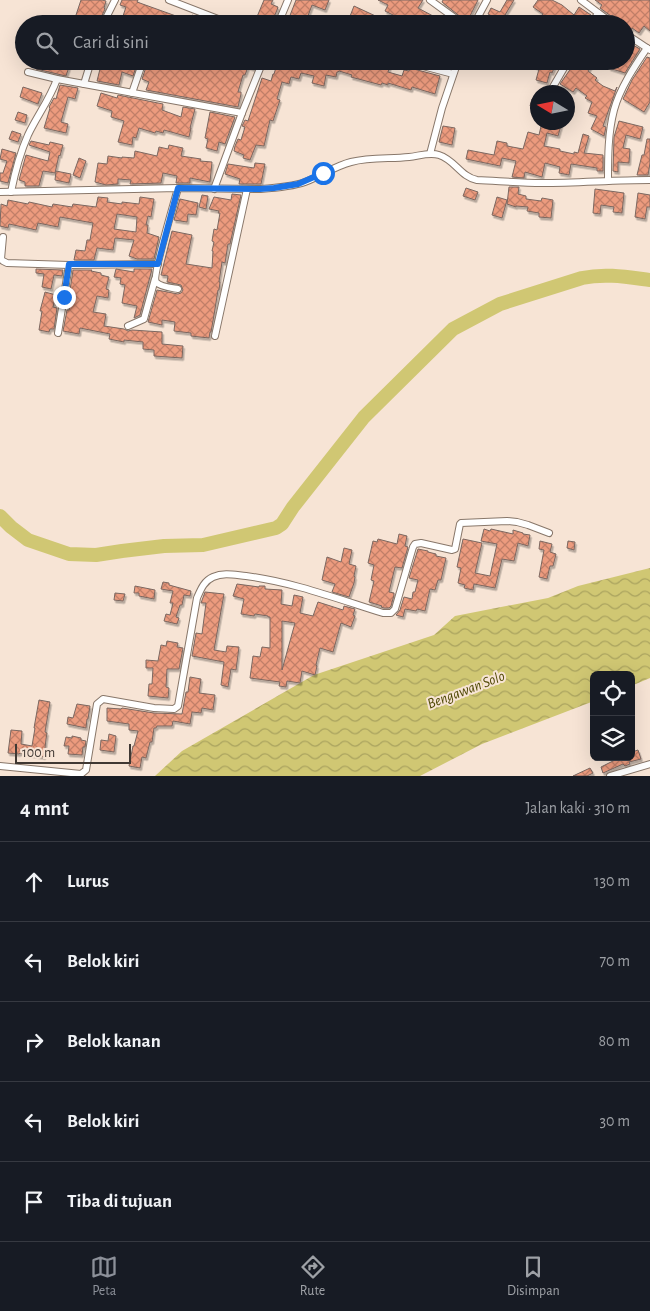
<!DOCTYPE html>
<html lang="id">
<meta charset="utf-8">
<style>
:root{--surface:#171b24;--page:#20242c;--text:#f1f3f6;--muted:#9ea1a6;--line:#363941;--accent:#8c9099}
body{margin:0;font-family:"Alegreya Sans",sans-serif;background:var(--page);color:var(--text)}
.controls{position:absolute;right:15px;bottom:15px;display:grid;overflow:hidden;border-radius:8px;box-shadow:0 5px 20px #0002}
.controls button{width:45px;height:45px;display:grid;place-items:center;padding:0;border:0;border-bottom:1px solid var(--line);background:var(--surface);color:var(--text);font:25px sans-serif}
.compass{position:absolute;left:530px;top:85px;width:45px;height:45px;border-radius:50%;background:var(--surface);box-shadow:0 5px 20px #0002;rotate:280deg}
.scale{position:absolute;left:15px;bottom:12px;width:116px;box-sizing:border-box;padding-left:5px;border:2px solid #403833;border-top:0;font-size:14px;line-height:18px;white-space:nowrap;color:#403833;-webkit-text-stroke:4px #f7e4d5;paint-order:stroke}
.stop{position:absolute;width:15px;height:15px;margin:-11px;border:4px solid #1a73e8;border-radius:50%;background:#fff}
.stop.end{background:#1a73e8;border-color:#fff;box-shadow:0 1px 5px #0008}
.list{margin:0;padding:0;list-style:none}
h2{display:flex;justify-content:space-between;align-items:center;height:65px;margin:0;padding:0 20px;font-size:21px}
h2 small{font-size:16px;font-weight:400;color:var(--muted)}
.list li{display:grid;grid-template-columns:32px 1fr auto;gap:15px;align-items:center;box-sizing:border-box;height:80px;padding:0 20px;border-top:1px solid var(--line)}
.list b{display:block;font-size:19px;white-space:nowrap}
.list em{font-size:16px;font-style:normal;color:var(--muted)}
.icon{flex:none;width:28px;height:28px;fill:none;stroke:currentColor;stroke-width:2;stroke-linecap:round;stroke-linejoin:round}
.map{position:relative;flex:none;width:650px;height:776px;overflow:hidden}
.search{position:absolute;background:var(--surface);box-shadow:0 5px 20px #0002;left:15px;right:15px;top:15px;height:55px;display:flex;align-items:center;gap:12px;box-sizing:border-box;padding:0 18px;border-radius:28px;color:var(--muted);font-size:19px}
.sheet{height:465px;background:var(--surface)}
nav{display:flex;justify-content:space-around;align-items:center;box-sizing:border-box;height:70px;border-top:1px solid var(--line);background:var(--surface);font-size:14px;color:var(--muted)}
nav a{display:grid;justify-items:center;gap:2px}
nav .on{color:var(--accent)}
.map>svg:first-child{display:block}
.water{fill:url(#water-waves)}
.lines{fill:none;stroke-linecap:round;stroke-linejoin:round}
.river{stroke:#d0c773;stroke-width:14}
.building{fill:url(#building-cross-hatch);stroke:#7b6760;fill-rule:evenodd;filter:url(#shadow)}
.street-casing{stroke:#88776a;stroke-width:8}
.street{stroke:#fff;stroke-width:6}
.route{stroke:#1a73e8;stroke-width:6}
.labels{text-anchor:middle;dominant-baseline:central;stroke-width:4;stroke-linejoin:round;paint-order:stroke}
.water-label{font-size:15px;font-style:italic;fill:#514a06;stroke:#f7e4d5}
</style>
<div class="map">
<svg width="650" height="776" viewBox="0 0 650 776">
<defs>
<pattern id="water-waves" width="16" height="10" patternUnits="userSpaceOnUse" patternTransform="scale(1.25)"><rect width="16" height="10" fill="#d0c773"/><path d="M0 5q4-4 8 0t8 0" fill="none" stroke="#aaa35f"/></pattern>
<pattern id="building-cross-hatch" width="8" height="8" patternUnits="userSpaceOnUse" patternTransform="scale(1.25)"><rect width="8" height="8" fill="#ec9b7e"/><path d="M0 0l8 8M0 8l8-8" fill="none" stroke="#c17f68"/></pattern>
<filter id="shadow"><feDropShadow dx="1.5" dy="2.5" stdDeviation="0" flood-color="#0004"/></filter>
</defs>
<rect width="100%" height="100%" fill="#f7e4d5"/>
<polygon class="water" points="650,568 650,678 631,686 631,675 594,675 594,701 482,744 420,776 155,776 182,751 314,675 434,635 455,616 548,598 578,586"/>
<g class="lines">
<path class="river" d="M0,516L11,527L28,540L69,554L96,555L122,551L164,546L203,545L276,528L282,524L293,507L364,417L453,329L500,304L582,278C605,273 627,277 650,280"/>
</g>
<g class="building">
<polygon points="81,0 102,0 106,1 104,8 105,9 98,24 71,24 73,17 75,18"/>
<polygon points="122,0 138,0 137,2 176,16 173,24 109,24 113,16 122,19 126,7 120,5"/>
<polygon points="264,0 273,0 271,4 278,7 277,10 271,24 254,24"/>
<polygon points="296,0 329,0 325,10 312,5 305,24 289,24 291,19 289,18"/>
<polygon points="378,0 423,0 418,8 448,24 405,24 398,20 399,18 385,11 388,5"/>
<polygon points="443,0 478,0 467,22 442,2"/>
<polygon points="507,0 514,0 505,15 506,15 503,22 488,14 491,8 500,12"/>
<polygon points="538,0 552,0 562,5 574,15 579,7 591,15 587,24 548,24 540,18 543,14 533,7"/>
<polygon points="595,0 650,0 650,31 644,26 639,33 632,28 631,30 626,26 626,24 625,24 612,15 611,16 600,8 602,5"/>
<polygon points="354,6 382,19 380,24 347,24"/>
<polygon points="192,15 198,18 196,24 189,24"/>
<polygon points="626,41 640,49 625,73 609,68 611,61 626,61"/>
<polygon points="647,57 650,58 650,102 644,112 623,99 632,80"/>
<polygon points="38,61 71,61 66,76 36,69"/>
<polygon points="102,61 138,61 133,76 122,72 119,85 97,81"/>
<polygon points="148,61 232,61 231,67 232,67 235,61 258,61 254,69 248,67 245,75 243,75 238,92 241,92 241,94 238,107 146,90 149,82 142,79"/>
<polygon points="278,61 304,61 304,64 322,69 324,61 362,61 365,62 365,65 376,69 378,62 390,66 388,72 402,76 404,70 409,71 410,68 440,76 435,94 412,87 411,90 388,83 388,85 382,83 381,85 351,77 352,75 339,71 338,72 337,72 336,77 326,75 324,86 312,83 314,76 301,73 299,79 291,77 289,84 282,82 277,99 280,100 273,121 270,120 264,146 256,145 250,160 243,158 244,155 234,151 235,146 238,139 241,140 245,127 242,126 245,120 248,121 262,78 271,81 273,74 274,74"/>
<polygon points="524,61 557,61 552,73 550,72 547,83 536,80 539,69"/>
<polygon points="576,61 594,61 588,71 597,78 595,80 603,86 615,91 617,87 603,126 606,127 604,136 591,129 597,116 588,113 592,102 585,98 587,96 576,88 573,92 560,84"/>
<polygon points="60,85 78,88 75,99 68,97 61,122 68,124 66,133 44,128 50,108 49,107 54,98 56,99"/>
<polygon points="23,87 42,93 38,104 20,97"/>
<polygon points="101,93 117,98 118,95 163,104 162,110 181,117 183,107 195,109 190,128 191,128 189,137 164,130 163,133 156,131 155,133 139,128 136,138 133,137 132,145 118,142 124,121 111,117 112,111 97,106"/>
<polygon points="532,99 538,100 536,108 530,106"/>
<polygon points="18,112 27,115 25,123 15,120"/>
<polygon points="210,112 235,117 225,144 219,142 217,151 206,148 208,139 205,138"/>
<polygon points="619,121 643,127 640,139 626,135 623,148 630,149 629,163 618,162 618,172 613,171 614,137"/>
<polygon points="542,122 562,122 558,136 547,133 544,146 560,149 560,151 574,154 574,152 578,153 583,134 589,136 584,153 603,155 603,171 597,171 597,168 571,164 569,175 559,173 560,167 545,163 542,177 525,172 524,178 512,177 516,161 502,158 500,166 466,159 468,150 494,155 497,141 507,143 507,146 523,149 528,132 539,135"/>
<polygon points="443,126 455,128 452,145 439,142"/>
<polygon points="12,131 21,134 18,142 9,139"/>
<polygon points="647,139 650,139 650,163 648,175 637,175 642,155 644,155"/>
<polygon points="31,141 49,145 50,142 63,145 60,156 59,155 55,173 43,171 39,186 25,186 25,182 19,180 26,155 48,161 50,152 29,145"/>
<polygon points="169,145 183,148 181,156 201,159 200,161 212,162 210,182 190,178 190,183 176,183 177,176 163,173 161,183 130,184 131,180 118,179 118,184 106,185 95,182 98,163 107,164 108,156 122,158 122,157 134,158 135,151 157,156 159,147 168,149"/>
<polygon points="2,149 16,153 8,183 0,181 0,173 3,173 7,161 0,159"/>
<polygon points="79,158 86,161 80,178 73,175"/>
<polygon points="255,163 265,164 261,184 239,184 240,179 225,174 228,164 254,168"/>
<polygon points="56,171 71,174 69,183 55,180"/>
<polygon points="509,187 519,187 518,194 526,196 526,199 541,201 542,198 553,200 551,218 539,217 539,213 527,211 528,207 516,206 516,207 507,204"/>
<polygon points="466,188 478,192 475,200 463,196"/>
<polygon points="595,189 624,193 622,213 613,212 614,207 601,205 600,214 593,213"/>
<polygon points="638,193 650,195 650,207 647,207 645,219 635,217"/>
<polygon points="232,194 241,195 230,244 228,244 225,263 222,262 219,282 220,282 219,290 218,290 214,315 211,332 210,332 209,338 191,336 191,333 174,331 175,322 162,320 162,325 148,322 157,290 178,294 181,293 183,290 181,285 167,282 168,276 161,275 172,231 192,235 186,264 212,268 213,251 212,251 214,242 212,241 214,229 217,230 220,213 218,213 219,211 209,209 214,197 231,200"/>
<polygon points="202,195 208,196 206,209 199,207"/>
<path d="M98,197L108,198L107,202L122,204V202L139,204L140,197L154,199L151,217L148,216L146,225H148L147,233L159,237L154,259H137L129,256L134,240L115,238L113,250L97,248L94,260H74L76,250L85,251L87,240H90L93,223L60,217L58,227L38,223L36,230L9,224L8,228L0,226L1,204L7,206L8,200L28,204L29,202L52,207L53,204L72,207L73,204L96,207ZM117,214L137,217L136,232L114,229Z"/>
<polygon points="497,197 507,200 502,218 492,215"/>
<polygon points="180,199 198,203 196,215 188,214 187,222 174,220"/>
<polygon points="36,269 63,270 62,276 54,275 51,289 42,287 44,274 36,273"/>
<polygon points="116,269 134,272 134,269 152,269 140,315 134,318 137,306 122,303 125,285 120,284 121,278 114,277"/>
<polygon points="73,270 92,270 91,271 101,273 101,275 109,277 106,289 109,290 108,298 97,296 93,312 106,314 104,326 124,329 128,331 132,330 162,332 162,344 183,346 182,358 154,356 154,350 143,349 143,342 124,340 124,342 109,339 110,334 80,328 79,334 63,331 67,310 69,310 71,298 69,297"/>
<polygon points="45,292 56,295 53,307 57,308 54,329 50,329 49,332 39,330 42,311 40,311"/>
<polygon points="484,529 490,531 491,529 513,534 513,530 523,533 523,534 530,535 528,546 518,543 514,561 502,559 495,588 474,584 473,590 464,588 465,585 458,583 461,568 457,567 463,539 482,543 475,573 490,576 497,544 481,541"/>
<polygon points="399,534 407,536 405,546 408,547 402,568 395,567 389,592 394,593 394,595 391,606 389,608 384,608 381,607 382,606 369,602 374,581 371,580 374,565 368,563 373,541 377,542 378,539 397,544"/>
<polygon points="540,541 552,544 550,552 556,554 553,566 550,566 547,579 539,577 544,550 539,549"/>
<polygon points="568,541 575,542 574,550 567,548"/>
<polygon points="344,548 352,550 349,564 356,566 354,576 355,577 354,583 349,597 332,592 335,584 322,580 327,557 341,562"/>
<polygon points="418,549 428,551 428,552 436,554 436,556 446,558 441,580 438,580 435,590 430,589 425,611 417,609 416,611 405,609 403,617 396,615 400,610 404,597 412,599 413,592 415,592 418,580 409,578"/>
<polygon points="163,582 169,583 169,585 191,591 190,596 184,595 182,605 180,605 176,617 179,618 177,624 164,621 166,614 170,615 173,603 170,603 173,591 161,589"/>
<path d="M237,584L259,587V586H265V589L282,590L281,604L292,606L294,595L303,597L300,613L313,616L318,602L343,610L344,606L355,609L353,615L355,616L351,627L341,623L333,652L320,648L316,665L317,666L315,675L302,671L300,683L287,681L286,687L279,686L280,682L250,678L253,656L260,657L262,647L270,648V617H268V616L255,614L254,616L241,614L244,599L233,596ZM282,621L295,623L282,670Z"/>
<polygon points="135,586 155,590 154,599 139,596 139,593 134,593"/>
<polygon points="205,592 224,594 214,650 226,652 227,646 239,647 236,670 231,669 228,687 221,685 224,662 192,656 196,633 202,634 206,603 201,603"/>
<polygon points="115,593 125,594 123,601 114,600"/>
<polygon points="167,641 178,643 177,647 183,648 179,669 167,669 166,687 169,688 168,698 148,696 149,684 152,684 153,668 146,668 146,660 158,661 161,645 166,646"/>
<polygon points="190,677 201,679 199,693 215,695 213,710 202,708 201,713 192,712 190,724 173,721 172,726 157,726 156,728 154,728 152,742 150,742 146,758 142,757 140,768 129,766 133,746 134,746 138,731 129,730 129,724 107,721 107,708 121,709 122,708 154,713 182,714 186,692 188,692"/>
<polygon points="39,700 50,702 45,732 47,733 46,739 44,757 20,753 19,754 8,753 11,730 22,731 21,744 32,746 35,728 34,728"/>
<polygon points="77,704 90,706 88,719 87,719 86,728 67,724 68,717 73,718"/>
<polygon points="109,734 116,736 114,752 100,750 101,740 108,741"/>
<polygon points="72,736 81,738 81,740 86,741 85,747 83,747 82,755 68,754 69,746 64,746 66,737 72,738"/>
<polygon points="638,750 641,759 629,762 630,764 625,766 623,764 603,773 601,767 621,757 634,757 632,752"/>
<polygon points="590,768 593,773 587,776 573,776"/>
</g>
<g class="lines">
<g class="street-casing">
<g id="street">
<polyline points="169,0 231,24"/>
<polyline points="430,0 463,24"/>
<polyline points="581,0 613,24"/>
<polyline points="103,24 115,0"/>
<polyline points="201,24 205,15"/>
<polyline points="278,24 288,0"/>
<polyline points="474,24 487,0"/>
<polyline points="592,24 598,13"/>
<polyline points="626,34 650,50"/>
<polyline points="404,61 453,74"/>
<polyline points="28,72 57,79 242,113"/>
<polyline points="84,84 91,61"/>
<polyline points="550,92 568,61"/>
<polyline points="132,93 143,61"/>
<polyline points="430,154 442,108 458,61"/>
<path d="M608,180C608,157 608,133 614,110C620,88 634,67 647,48"/>
<path d="M178,188C175,200 152,276 156,282C160,287 173,288 178,289"/>
<polyline points="214,189 242,113 263,61"/>
<path d="M0,192L178,188L260,189C275,188 291,187 305,182C321,176 335,166 351,162C370,157 390,159 409,157C419,156 429,152 439,155C455,160 461,177 477,180C499,181 521,183 542,183C578,183 614,180 650,180"/>
<path d="M11,192C15,172 20,153 28,135C37,116 50,99 57,79"/>
<polyline points="3,237 1,259 3,261 7,263 69,265 158,264"/>
<polyline points="128,326 144,319 155,279"/>
<polyline points="58,333 69,265"/>
<polyline points="215,336 247,189"/>
<path d="M0,766L81,774L86,770L97,704L103,699L154,708L174,709L178,706L197,598C201,589 204,581 213,577C224,572 235,575 246,576C293,582 338,599 383,613H391L395,609L413,547L415,544L421,543L452,550L455,549L460,524L461,523L507,521L517,522L528,525L549,533"/>
<polyline points="610,776 650,764"/>
</g>
</g>
<use href="#street" class="street"/>
</g>
<g class="lines">
<polyline class="route" points="64,297 69,264 158,264 178,188 260,189 274,188 298,184 323,173"/>
</g>
<g class="labels">
<g class="water-label">
<text transform="translate(466 690) rotate(-21)">Bengawan Solo</text>
</g>
</g>
</svg>
<div class="controls">
<button><svg class="icon" aria-label="locate" viewBox="0 0 24 24"><circle cx="12" cy="12" r="6"/><path d="M12 2v4M12 18v4M2 12h4M18 12h4"/></svg></button>
<button><svg class="icon" aria-label="layers" viewBox="0 0 24 24"><path d="M12 4l9 5-9 5-9-5zM3 14l9 5 9-5"/></svg></button>
</div>
<svg class="compass" viewBox="-18 -18 36 36"><path d="M0-13l5 13h-10z" fill="#e53935"/><path d="M0 13l5-13h-10z" fill="#9ea1a6"/></svg>
<div class="scale">100 m</div>
<div class="stop" style="left:323px;top:173px"></div>
<div class="stop end" style="left:64px;top:297px"></div>
<div class="search"><svg class="icon" aria-label="search" viewBox="0 0 24 24"><circle cx="10" cy="10" r="6"/><path d="M15 15l6 6"/></svg>Cari di sini</div>
</div>
<section class="sheet">
<h2>4 mnt<small>Jalan kaki · 310 m</small></h2>
<ul class="list">
<li><svg class="icon" aria-label="ahead" viewBox="0 0 24 24"><path d="M12 20V5M6 11l6-6 6 6"/></svg><div><b>Lurus</b></div><em>130 m</em></li>
<li><svg class="icon" aria-label="left" viewBox="0 0 24 24"><path d="M17 20v-9H6M10 6l-5 5 5 5"/></svg><div><b>Belok kiri</b></div><em>70 m</em></li>
<li><svg class="icon" aria-label="right" viewBox="0 0 24 24"><path d="M7 20v-9h11M14 6l5 5-5 5"/></svg><div><b>Belok kanan</b></div><em>80 m</em></li>
<li><svg class="icon" aria-label="left" viewBox="0 0 24 24"><path d="M17 20v-9H6M10 6l-5 5 5 5"/></svg><div><b>Belok kiri</b></div><em>30 m</em></li>
<li><svg class="icon" aria-label="arrive" viewBox="0 0 24 24"><path d="M6 21V4h12l-3 4 3 4H6"/></svg><div><b>Tiba di tujuan</b></div></li>
</ul>
</section>
<nav>
<a class="on"><svg class="icon" aria-label="map" viewBox="0 0 24 24"><path d="M3 6l6-2 6 2 6-2v14l-6 2-6-2-6 2zM9 4v14M15 6v14"/></svg>Peta</a>
<a><svg class="icon" aria-label="directions" viewBox="0 0 24 24"><path d="M12 3l9 9-9 9-9-9zM9 14v-3h6M13 9l2 2-2 2"/></svg>Rute</a>
<a><svg class="icon" aria-label="saved" viewBox="0 0 24 24"><path d="M7 4h10v16l-5-4-5 4z"/></svg>Disimpan</a>
</nav>
